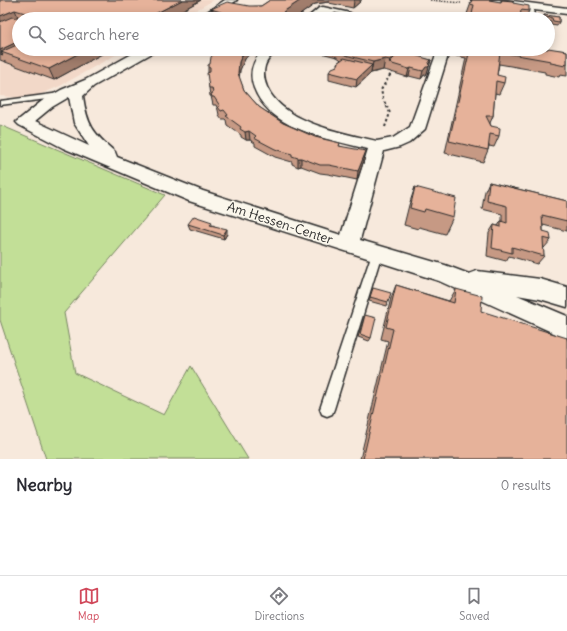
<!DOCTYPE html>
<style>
:root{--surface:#fff;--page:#f7f7f7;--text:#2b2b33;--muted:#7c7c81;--line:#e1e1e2;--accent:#d1495b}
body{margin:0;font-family:Delius,sans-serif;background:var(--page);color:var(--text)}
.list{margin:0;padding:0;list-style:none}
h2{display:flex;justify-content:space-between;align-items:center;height:52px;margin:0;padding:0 16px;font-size:17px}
h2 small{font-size:13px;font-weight:400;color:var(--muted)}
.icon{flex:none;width:22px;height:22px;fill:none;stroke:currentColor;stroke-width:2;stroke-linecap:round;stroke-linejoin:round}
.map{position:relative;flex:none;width:567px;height:459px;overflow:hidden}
.search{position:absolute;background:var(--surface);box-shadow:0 2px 10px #0003;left:12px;right:12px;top:12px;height:44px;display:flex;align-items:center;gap:10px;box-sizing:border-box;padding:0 14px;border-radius:22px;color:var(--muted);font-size:15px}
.sheet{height:116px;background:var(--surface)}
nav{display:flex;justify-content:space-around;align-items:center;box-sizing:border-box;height:56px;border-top:1px solid var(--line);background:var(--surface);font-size:11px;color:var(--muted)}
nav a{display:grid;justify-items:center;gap:2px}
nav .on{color:var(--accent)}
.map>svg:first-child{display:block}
.built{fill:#f2d8c8}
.green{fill:#c2df97;stroke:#768561}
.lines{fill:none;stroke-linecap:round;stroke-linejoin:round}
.lane-casing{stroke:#2b2b2b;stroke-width:3}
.street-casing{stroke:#2b2b2b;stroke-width:3}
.secondary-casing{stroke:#2b2b2b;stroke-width:3}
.path-far1{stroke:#2b2b2b;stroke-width:1.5;stroke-dasharray:1.5 1.5;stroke-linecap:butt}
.path{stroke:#2b2b2b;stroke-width:2;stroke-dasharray:2.5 2.5;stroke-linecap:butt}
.lane{fill:#fbf7ec;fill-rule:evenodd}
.street{fill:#fbf7ec;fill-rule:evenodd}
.secondary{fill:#fbf7ec;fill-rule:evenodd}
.wall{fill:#c69984;stroke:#2b2b2b}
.shaded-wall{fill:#a17d6c;stroke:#2b2b2b}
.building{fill:#e6b29a;stroke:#2b2b2b}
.labels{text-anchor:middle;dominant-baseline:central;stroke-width:3;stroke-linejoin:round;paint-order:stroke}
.street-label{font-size:13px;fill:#2b2b2b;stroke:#fbf7ec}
</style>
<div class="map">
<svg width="567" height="459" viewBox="0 0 567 459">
<rect width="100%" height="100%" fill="#f7e9dc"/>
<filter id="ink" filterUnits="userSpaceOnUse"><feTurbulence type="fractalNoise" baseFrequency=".025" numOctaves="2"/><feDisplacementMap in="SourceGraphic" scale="8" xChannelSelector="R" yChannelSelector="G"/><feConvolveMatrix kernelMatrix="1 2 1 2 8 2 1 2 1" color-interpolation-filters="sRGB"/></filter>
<g filter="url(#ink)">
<polygon class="built" points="0,0 214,0 180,19 19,19 19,49 126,49 60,86 39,95 22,98 0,96"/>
<polygon class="green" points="0,125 165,195 64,313 75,373 164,415 191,366 248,459 46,459 0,320"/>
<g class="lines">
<g class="lane-casing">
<g id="lane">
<polygon points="530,4 533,6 534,19 528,19 527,6"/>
<polygon points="60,93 63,93 63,97 0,105 0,101"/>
<polygon points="377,249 381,250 382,253 334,409 332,414 327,416 322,414 320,409 373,250"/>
</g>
</g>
<g class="street-casing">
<g id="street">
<polygon points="225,0 237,0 209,19 197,19"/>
<polygon points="323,7 350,13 357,19 345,19 325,14 318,19 306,19 319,8"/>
<path d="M141,49H156L154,52L94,86L83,96C87,125 93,133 115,152L117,157L203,191L341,235L368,149C328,139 270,130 254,88C248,72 253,60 264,49H277C273,55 267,59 265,66C263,74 264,80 267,87C283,123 343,133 377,141L393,138L410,127L438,49H450L425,129L409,143L400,147L384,151L360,240L445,265L469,274L477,271L540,279L567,287V307L540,299L517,295L567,316V339L439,281L189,201L63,148L19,125L16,122L42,101L61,90L85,80ZM69,97L74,123L89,146L35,121L52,107Z"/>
</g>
</g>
<g class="secondary-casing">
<polygon id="secondary" points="471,0 505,0 567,8 567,14 477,3"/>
</g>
<g class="path-far1">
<polyline points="430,0 461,3"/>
<polyline points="398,49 409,52"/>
<polyline points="406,55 411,49"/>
<polyline points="391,73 394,70"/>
</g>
<polyline class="path" points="385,127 390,113 383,99 381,90 392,72"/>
<use href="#lane" class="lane"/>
<use href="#street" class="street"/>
<use href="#secondary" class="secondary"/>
</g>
<g class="wall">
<polygon points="0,0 201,0 166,19 19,19 111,49 54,80 0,60"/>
<polygon points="270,0 361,0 361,1 353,8 329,3 329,2 315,4 297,17 297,19 212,19 211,9 261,6"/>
<polygon points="472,0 501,2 501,0 513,3 529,11 525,19 470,19 471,15 467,14"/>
<polygon points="544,15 559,17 559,22 557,26 551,25 551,22 548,21 548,19 543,19"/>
<polygon points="216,49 245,59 240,70 239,77 244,90 259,107 283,123 340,146 364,160 357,180 328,174 320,173 301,166 298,167 292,164 292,162 275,157 255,146 255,143 250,140 246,140 241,137 241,135 227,125 226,120 225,119 222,119 219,115 218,110 216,105 213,105 211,96 210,96 209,88 208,72 208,67 210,64 216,52"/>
<polygon points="305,49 400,49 399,53 431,60 427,73 426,75 424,75 421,79 409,76 407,77 388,71 383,70 371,73 356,87 329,80 329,72 337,66 337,63 341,60 340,59 337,57"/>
<polygon points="458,49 548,49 567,51 567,76 560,75 559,77 545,74 545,72 499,64 497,75 504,83 499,94 495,93 493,116 490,123 491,126 499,136 494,147 489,146 488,150 483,162 445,153 466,58 456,56"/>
<polygon points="489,182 567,201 567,231 543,225 543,231 551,240 544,248 543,248 544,256 537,264 509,256 506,261 487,256 489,233 494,225 498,226 501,221 502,221 502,214 482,209 485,191"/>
<polygon points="415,187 453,217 445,234 419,227 418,229 404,225 409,205"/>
<polygon points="188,224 213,225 227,234 224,239 190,229"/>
<polygon points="396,285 449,301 456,289 481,311 567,459 360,459 388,341 381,339 391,298"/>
<polygon points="373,288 388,302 387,306 369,301"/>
<polygon points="365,315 371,338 369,341 358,337"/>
</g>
<g class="shaded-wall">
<polygon points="182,0 201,0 166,19 145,19"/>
<polygon points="301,0 329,0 329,2 315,4 297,17 297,19 283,19 283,12"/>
<polygon points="355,0 361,0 361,1 353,8 354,1"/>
<polygon points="15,10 19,19 4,27 0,19 0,16"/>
<polygon points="19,41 19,49 1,52 3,55 0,54 0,50"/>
<polygon points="87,49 111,49 54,80 49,69"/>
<polygon points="246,49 254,49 245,59 240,70 239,81 238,73 239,62 244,51"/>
<polygon points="399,49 400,49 398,59 389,63 390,60"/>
<polygon points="385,59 383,70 371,73 373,62"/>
<polygon points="431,60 427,73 426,75 424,75 421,79 423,71"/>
<polygon points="372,65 371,73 356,87 357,79"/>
<polygon points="411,68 409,76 407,77 409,69"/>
<polygon points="249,131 250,140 246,140 245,132"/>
<polygon points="366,151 364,160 357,180 358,171"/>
<polygon points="298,158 301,158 301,166 298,167"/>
<polygon points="227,229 227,234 224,239 223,235"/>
</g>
<g class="building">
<polygon points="0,0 182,0 145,19 31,19 30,18 35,16 15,10 0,16"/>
<polygon points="270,0 301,0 283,12 286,15 297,17 294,19 238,19 237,17 211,9 227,2 249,6 261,6"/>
<polygon points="472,0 489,0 501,2 502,0 513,1 513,3 529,6 529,11 521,10 520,19 471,19 474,5 470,4"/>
<polygon points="335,13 344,15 344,18 346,19 326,19"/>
<polygon points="544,15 559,17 559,22 553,21 552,18 545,17"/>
<polygon points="12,17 19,19 19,41 0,50 0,22"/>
<polygon points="19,44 19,49 87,49 49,69 1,52"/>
<polygon points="548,48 567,51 567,64 564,63 565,66 551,63 551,61 500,52 497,75 505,77 504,83 496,81 493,116 486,116 491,126 500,128 499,136 490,134 488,150 449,141 470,49 548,49"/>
<polygon points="216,49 246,49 244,51 239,62 238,73 244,90 259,107 283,123 315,137 340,143 339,146 366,151 358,171 329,165 320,165 301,158 298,158 292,156 292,154 275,149 254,138 256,136 249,131 245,132 240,129 241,127 226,116 228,115 224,110 221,111 218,107 220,106 214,97 212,97 211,94 213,93 212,88 209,88 207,73 210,72 210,68 208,67 208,65 210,64 211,57 217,50 215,50"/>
<polygon points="342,49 399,49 390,60 385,59 373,62 345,55"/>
<polygon points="401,51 431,60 428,64 430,65 428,67 426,67 423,71 411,68 409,69 389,63"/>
<polygon points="344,58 372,65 357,79 329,72 332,68 337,66 339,64 337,63"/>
<polygon points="489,182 567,201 567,221 542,215 543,231 550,233 551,240 543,238 544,256 512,247 512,253 492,248 494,225 501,227 501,221 507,223 507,206 487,201"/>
<polygon points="415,187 456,198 453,217 425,209 424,212 410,208"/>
<polygon points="194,216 212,222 210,225 227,229 223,235 188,224"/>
<polygon points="396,285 454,303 456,289 482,296 481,311 567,338 567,459 363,459 393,329 386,327"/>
<polygon points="373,288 391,293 388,302 370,297"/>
<polygon points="365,315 376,318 371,338 360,334"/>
</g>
</g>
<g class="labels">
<g class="street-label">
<text transform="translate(280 223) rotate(18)">Am Hessen-Center</text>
</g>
</g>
</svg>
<div class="search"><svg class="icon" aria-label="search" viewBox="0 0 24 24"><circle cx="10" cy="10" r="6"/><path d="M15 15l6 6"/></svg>Search here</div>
</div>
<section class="sheet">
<h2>Nearby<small>0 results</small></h2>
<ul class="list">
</ul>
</section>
<nav>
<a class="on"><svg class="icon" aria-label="map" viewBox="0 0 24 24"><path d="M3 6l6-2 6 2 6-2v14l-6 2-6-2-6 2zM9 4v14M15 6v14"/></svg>Map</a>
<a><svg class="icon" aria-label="directions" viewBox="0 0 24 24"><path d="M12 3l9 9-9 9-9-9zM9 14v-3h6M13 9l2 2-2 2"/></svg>Directions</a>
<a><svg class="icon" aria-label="saved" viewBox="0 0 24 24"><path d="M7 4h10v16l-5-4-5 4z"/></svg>Saved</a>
</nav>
